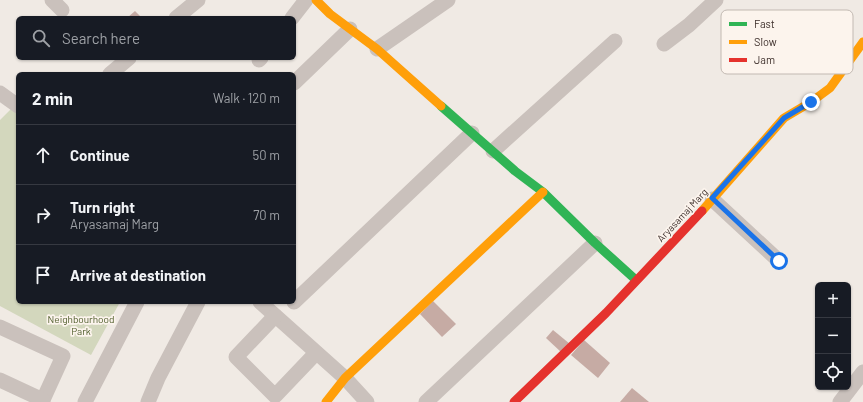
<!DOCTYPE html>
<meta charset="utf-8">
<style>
:root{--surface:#171b24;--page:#242831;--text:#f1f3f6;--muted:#9ea1a6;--line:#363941}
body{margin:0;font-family:Barlow,sans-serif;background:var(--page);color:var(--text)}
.controls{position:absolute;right:12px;bottom:12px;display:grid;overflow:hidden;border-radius:6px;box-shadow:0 1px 3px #0004}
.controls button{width:36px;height:36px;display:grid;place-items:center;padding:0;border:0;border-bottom:1px solid var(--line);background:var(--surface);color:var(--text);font:20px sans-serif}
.stop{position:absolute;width:12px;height:12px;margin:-9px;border:3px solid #1a73e8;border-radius:50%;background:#fff}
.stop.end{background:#1a73e8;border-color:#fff;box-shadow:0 1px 4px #0008}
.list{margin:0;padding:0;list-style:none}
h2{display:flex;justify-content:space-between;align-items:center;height:52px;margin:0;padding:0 16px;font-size:17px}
h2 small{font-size:13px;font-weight:400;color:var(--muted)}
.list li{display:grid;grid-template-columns:26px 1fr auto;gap:12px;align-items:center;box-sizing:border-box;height:60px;padding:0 16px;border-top:1px solid var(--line)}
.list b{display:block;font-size:15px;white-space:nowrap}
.list p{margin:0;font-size:13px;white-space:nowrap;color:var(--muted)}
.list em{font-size:13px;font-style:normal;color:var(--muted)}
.icon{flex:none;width:22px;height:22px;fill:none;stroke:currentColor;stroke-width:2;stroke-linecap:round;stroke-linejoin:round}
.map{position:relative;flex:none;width:863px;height:402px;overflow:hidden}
.search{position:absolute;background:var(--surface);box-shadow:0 1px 3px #0004;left:16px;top:16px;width:280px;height:44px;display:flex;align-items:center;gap:10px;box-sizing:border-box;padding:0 14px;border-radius:6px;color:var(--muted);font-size:15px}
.panel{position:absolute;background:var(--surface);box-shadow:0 1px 3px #0004;left:16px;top:72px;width:280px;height:232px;border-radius:6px}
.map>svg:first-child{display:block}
.green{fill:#d3d7bd}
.building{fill:#c6aba4}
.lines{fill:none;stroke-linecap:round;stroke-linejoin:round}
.street{stroke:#cac1bc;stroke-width:15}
.fast{stroke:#30b455;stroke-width:9}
.slow{stroke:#ff9f0a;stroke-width:9}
.jam{stroke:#e5322d;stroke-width:9}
.route{stroke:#1a73e8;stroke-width:5}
.labels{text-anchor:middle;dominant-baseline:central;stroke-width:3.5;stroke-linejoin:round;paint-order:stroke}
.street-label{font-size:10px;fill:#3c2e2a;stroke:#fcf4ed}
.park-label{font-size:10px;fill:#4f5d2b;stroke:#fcf4ed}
.key{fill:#fcf4ed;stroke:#c2b9b2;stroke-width:1}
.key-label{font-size:11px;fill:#3c2e2a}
</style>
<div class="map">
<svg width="863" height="402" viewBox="0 0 863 402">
<rect width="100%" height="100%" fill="#f0eae4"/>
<polygon class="green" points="11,109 18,114 18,302 120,302 91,355 0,306 0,120"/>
<g class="building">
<polygon points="135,11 142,18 127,18"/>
<polygon points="433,301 456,324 442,337 420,314"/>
<polygon points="553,330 570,344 562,353 546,338"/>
<polygon points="584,340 610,363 598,378 571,355"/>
<polygon points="632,388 649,402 620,402"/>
</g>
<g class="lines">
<g class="street">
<polyline points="52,0 62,10"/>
<polyline points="176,18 198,0"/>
<polyline points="292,18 306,0"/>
<polyline points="664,44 689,25 716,0"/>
<polyline points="377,49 448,0"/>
<polyline points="259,60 261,58"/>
<polyline points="110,74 129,58"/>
<polyline points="294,83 350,29"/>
<polyline points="0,93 18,106"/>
<polyline points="493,151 615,41"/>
<polyline points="712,199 779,261"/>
<polyline points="260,302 345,378 367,402"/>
<polyline points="294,302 472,133"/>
<polyline points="275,316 236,357 275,396 316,353"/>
<polyline points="0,327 63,356 42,402"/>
<polyline points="0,380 43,400"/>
<polyline points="85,402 137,302"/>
<polyline points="148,402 158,378 198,302"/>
<polyline points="426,402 595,243"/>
<polyline points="840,402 863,372"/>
</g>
<polyline class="fast" points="441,106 515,171 543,192 595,243 636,280"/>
<g class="slow">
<polyline points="316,0 330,14 377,49 441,106"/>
<polyline points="702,211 784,118 811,102 830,88 863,42"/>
<polyline points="326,402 345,378 543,192"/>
</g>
<polyline class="jam" points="514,402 606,313 702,211"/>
</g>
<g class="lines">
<polyline class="route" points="779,261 712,198 784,118 811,102"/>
</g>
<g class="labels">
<g class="street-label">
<text transform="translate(682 215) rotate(-47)">Aryasamaj Marg</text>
</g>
<g class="park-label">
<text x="81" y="319">Neighbourhood<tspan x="81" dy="12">Park</tspan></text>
</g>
</g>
<rect x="721" y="10" width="132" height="64" rx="6" class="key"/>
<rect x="729" y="22" width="18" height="4" fill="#30b455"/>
<rect x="729" y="40" width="18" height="4" fill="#ff9f0a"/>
<rect x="729" y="58" width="18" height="4" fill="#e5322d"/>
<g class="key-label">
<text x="754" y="28">Fast</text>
<text x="754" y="46">Slow</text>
<text x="754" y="64">Jam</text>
</g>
</svg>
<div class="controls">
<button>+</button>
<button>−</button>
<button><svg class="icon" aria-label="locate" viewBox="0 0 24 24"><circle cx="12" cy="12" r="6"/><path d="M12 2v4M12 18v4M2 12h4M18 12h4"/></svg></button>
</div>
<div class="stop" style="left:779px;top:261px"></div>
<div class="stop end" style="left:811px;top:102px"></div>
<div class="search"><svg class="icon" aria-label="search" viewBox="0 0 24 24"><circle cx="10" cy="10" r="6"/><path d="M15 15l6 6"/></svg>Search here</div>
<section class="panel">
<h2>2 min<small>Walk · 120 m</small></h2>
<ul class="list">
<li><svg class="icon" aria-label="ahead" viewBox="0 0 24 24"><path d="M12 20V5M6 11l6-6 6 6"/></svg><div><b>Continue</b></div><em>50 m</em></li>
<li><svg class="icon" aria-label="right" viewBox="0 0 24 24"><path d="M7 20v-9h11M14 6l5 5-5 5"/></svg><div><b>Turn right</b><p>Aryasamaj Marg</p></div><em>70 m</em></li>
<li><svg class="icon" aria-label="arrive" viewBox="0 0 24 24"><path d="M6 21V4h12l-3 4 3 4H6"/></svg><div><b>Arrive at destination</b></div></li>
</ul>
</section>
</div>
